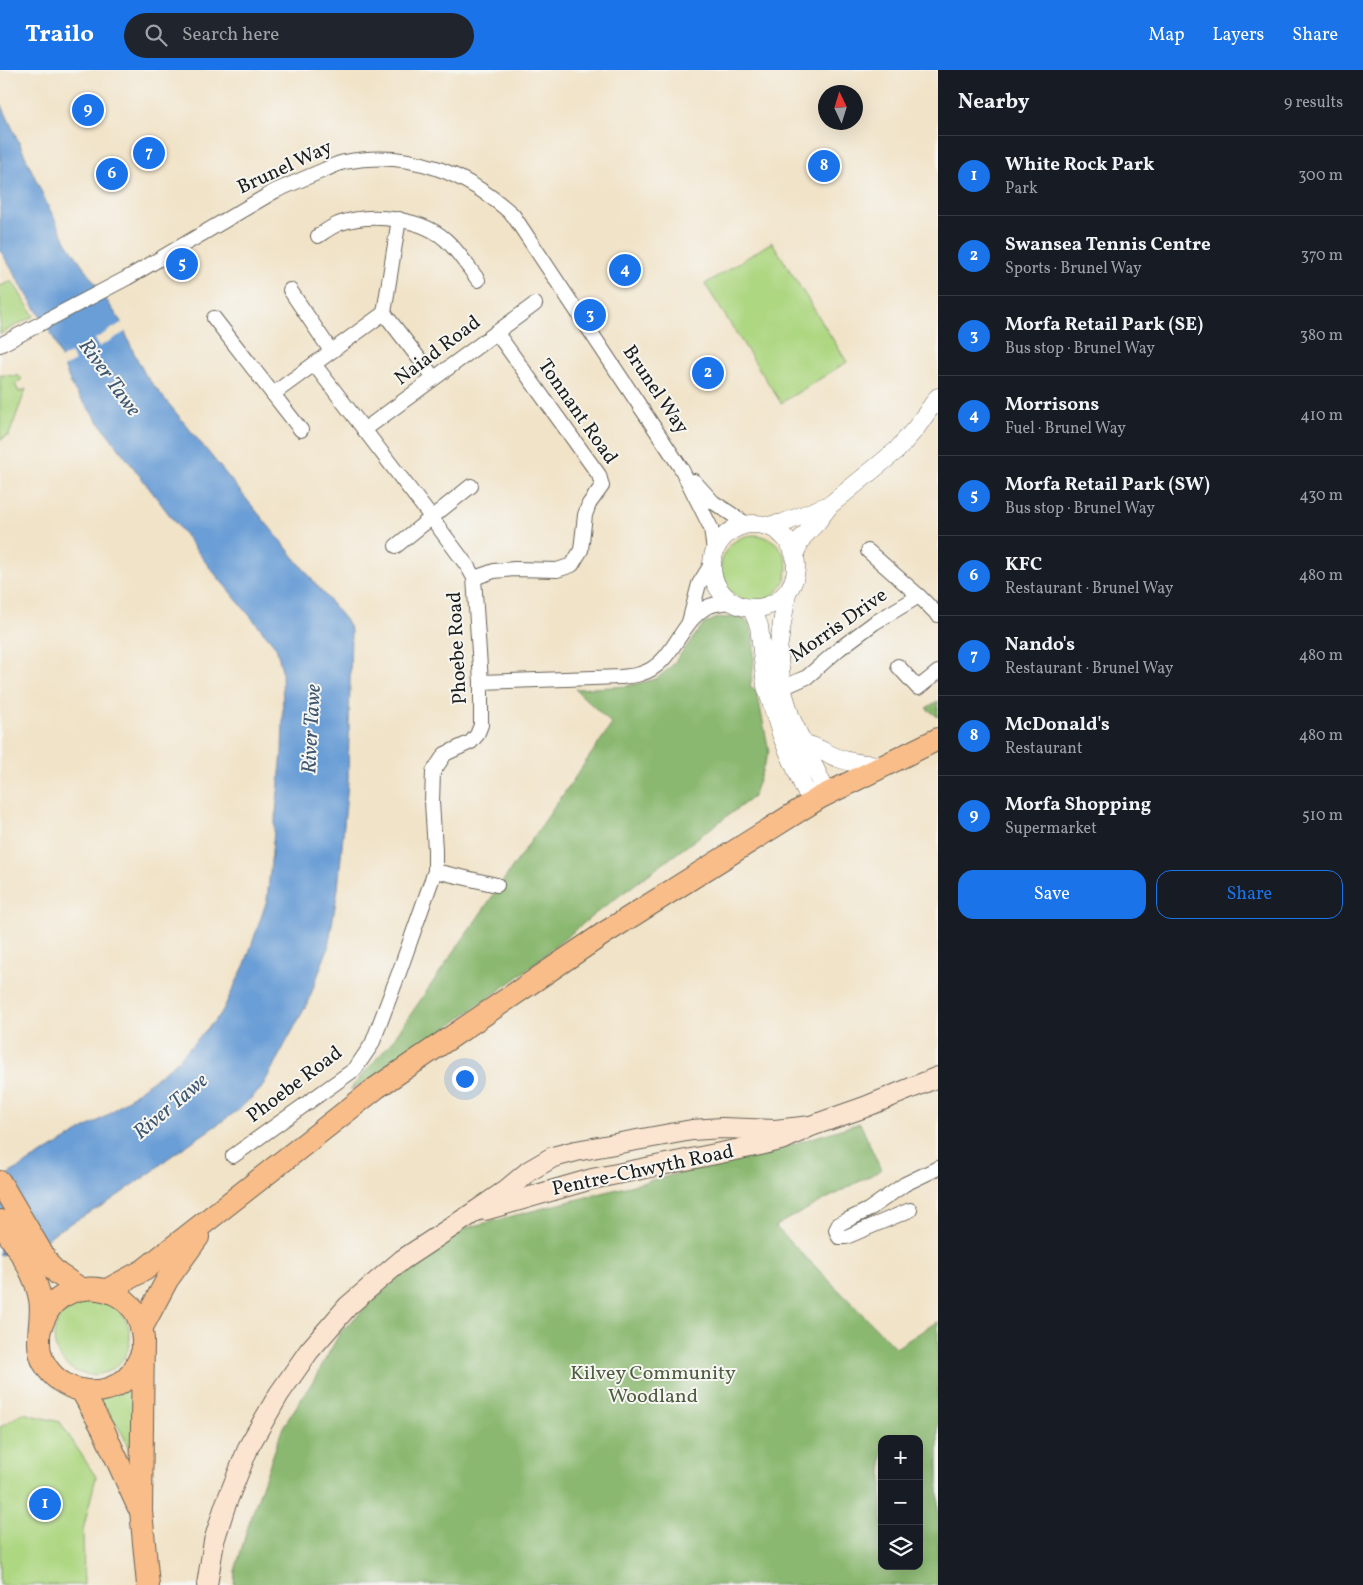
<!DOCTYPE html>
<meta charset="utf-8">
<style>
:root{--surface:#171b24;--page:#20242c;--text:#f1f3f6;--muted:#9ea1a6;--line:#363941;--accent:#1a73e8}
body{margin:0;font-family:Vollkorn,serif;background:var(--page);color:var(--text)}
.controls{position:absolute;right:15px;bottom:15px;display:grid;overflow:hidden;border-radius:10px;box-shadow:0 5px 20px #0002}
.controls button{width:45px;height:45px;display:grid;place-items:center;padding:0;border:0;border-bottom:1px solid var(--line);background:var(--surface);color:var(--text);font:25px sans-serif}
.compass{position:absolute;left:818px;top:15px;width:45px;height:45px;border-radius:50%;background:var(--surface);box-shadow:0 5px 20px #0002;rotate:356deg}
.you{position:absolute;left:464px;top:1008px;width:18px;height:18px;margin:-12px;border:4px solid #fff;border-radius:50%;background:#1a73e8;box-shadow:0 0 0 8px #1a73e833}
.badge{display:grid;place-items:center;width:32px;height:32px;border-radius:50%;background:var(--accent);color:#fff;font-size:16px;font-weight:700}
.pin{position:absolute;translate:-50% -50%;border:2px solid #fff;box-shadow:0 1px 5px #0006}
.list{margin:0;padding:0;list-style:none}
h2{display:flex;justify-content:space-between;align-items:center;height:65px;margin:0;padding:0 20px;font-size:21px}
h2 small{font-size:16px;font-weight:400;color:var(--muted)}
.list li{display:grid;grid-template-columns:32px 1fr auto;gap:15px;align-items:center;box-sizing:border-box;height:80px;padding:0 20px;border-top:1px solid var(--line)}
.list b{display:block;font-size:19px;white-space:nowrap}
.list p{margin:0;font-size:16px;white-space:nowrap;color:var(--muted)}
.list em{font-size:16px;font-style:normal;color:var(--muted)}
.actions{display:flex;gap:10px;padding:15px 20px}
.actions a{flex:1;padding:11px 0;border:1px solid var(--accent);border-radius:15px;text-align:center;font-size:18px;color:var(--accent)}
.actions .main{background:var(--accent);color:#fff}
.icon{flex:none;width:28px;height:28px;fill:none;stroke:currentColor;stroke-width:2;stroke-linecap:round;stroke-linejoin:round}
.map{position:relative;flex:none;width:938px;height:1515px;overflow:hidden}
header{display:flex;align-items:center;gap:30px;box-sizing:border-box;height:70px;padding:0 25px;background:var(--accent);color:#fff}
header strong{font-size:24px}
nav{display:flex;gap:28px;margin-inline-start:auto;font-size:18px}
.search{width:350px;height:45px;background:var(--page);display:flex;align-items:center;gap:12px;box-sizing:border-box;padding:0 18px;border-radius:28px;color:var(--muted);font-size:19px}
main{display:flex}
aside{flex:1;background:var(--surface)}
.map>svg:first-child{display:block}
.green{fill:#aed782;stroke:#657a4f}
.forest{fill:#8ab870;stroke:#536a46;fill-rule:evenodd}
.water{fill:#6a9ed6;stroke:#435d79}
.pier{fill:#f1e3c8}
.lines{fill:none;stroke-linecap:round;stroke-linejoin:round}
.minor-casing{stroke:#676258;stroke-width:16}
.tertiary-casing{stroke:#676258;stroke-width:19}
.secondary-casing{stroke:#676258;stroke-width:22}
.primary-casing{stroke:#676258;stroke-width:24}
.minor{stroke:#fff;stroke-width:14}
.tertiary{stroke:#fff;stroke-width:18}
.secondary{stroke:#fce5d0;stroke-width:20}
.primary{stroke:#f8bd89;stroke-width:22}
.labels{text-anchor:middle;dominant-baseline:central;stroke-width:4;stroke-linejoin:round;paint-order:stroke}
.street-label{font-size:20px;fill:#1c1c1c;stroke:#f6f6f2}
.park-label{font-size:20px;fill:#4f5d40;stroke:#f6f6f2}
.water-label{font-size:21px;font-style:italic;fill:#3f5670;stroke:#f6f6f2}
</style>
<header>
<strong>Trailo</strong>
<div class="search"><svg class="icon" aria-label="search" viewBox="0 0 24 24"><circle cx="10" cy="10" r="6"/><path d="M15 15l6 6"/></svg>Search here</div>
<nav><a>Map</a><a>Layers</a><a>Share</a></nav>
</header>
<main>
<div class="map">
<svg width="938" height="1515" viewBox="0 0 938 1515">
<rect width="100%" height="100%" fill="#f6f6f2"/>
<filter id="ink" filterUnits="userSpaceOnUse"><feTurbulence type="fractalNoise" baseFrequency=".02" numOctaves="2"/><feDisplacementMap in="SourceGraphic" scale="10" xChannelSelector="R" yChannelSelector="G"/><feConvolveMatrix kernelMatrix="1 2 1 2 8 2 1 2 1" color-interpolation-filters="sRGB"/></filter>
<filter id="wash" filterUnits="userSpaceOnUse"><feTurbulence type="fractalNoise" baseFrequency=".0096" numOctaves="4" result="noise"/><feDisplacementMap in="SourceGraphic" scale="20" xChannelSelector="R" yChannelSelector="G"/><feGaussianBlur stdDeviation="1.12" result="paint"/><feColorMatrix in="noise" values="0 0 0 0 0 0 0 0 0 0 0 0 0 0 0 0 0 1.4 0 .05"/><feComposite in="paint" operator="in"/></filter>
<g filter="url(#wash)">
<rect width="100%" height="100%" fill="#f1e3c8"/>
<g class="green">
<polygon points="772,172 847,292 781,333 705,214"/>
<polygon points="12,211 34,246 0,264 0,216"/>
<polygon points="0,305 19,306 22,309 15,314 19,322 26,319 9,365 0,370"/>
<circle cx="754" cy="498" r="33"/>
<circle cx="92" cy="1267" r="38"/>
<polygon points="132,1313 136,1393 122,1363 99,1330"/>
<polygon points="23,1343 60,1352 96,1407 83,1460 84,1515 0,1515 0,1357"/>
</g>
<g class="forest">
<path d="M738,547L750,553C756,576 755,594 750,617L757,622L769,681L753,727L596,843L518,907L375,1009L349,1020L390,974L612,654L575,619L628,616L656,609L670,598L703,555L717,548Z"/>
<polygon points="938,631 938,647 926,638"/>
<path d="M860,1053L881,1100L775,1156L896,1278L938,1251V1515H234L235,1501L250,1450L283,1357L315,1308L341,1261L408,1198L462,1159L793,1074ZM882,1369H919V1496H882Z"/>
</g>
<polygon class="water" points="0,31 48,136 66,171 120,250 133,281 146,306 347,552 351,561 348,712 338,819 328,878 308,932 261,1019 237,1041 167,1089 153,1101 107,1133 57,1161 42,1173 0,1185 0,1111 10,1103 106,1046 174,994 221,944 245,894 267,830 282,683 283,649 282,600 276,577 210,498 72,317 54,269 0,180"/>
<g class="pier">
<polygon points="123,252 127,261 99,277 95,269"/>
<polygon points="70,283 75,291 62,298 59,290"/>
</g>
</g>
<g filter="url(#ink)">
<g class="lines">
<g class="minor-casing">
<g id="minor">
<path d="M318,166C324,162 331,157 338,154C370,142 425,147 450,174C460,184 469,198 478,210"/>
<polyline points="290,220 331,281"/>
<polyline points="384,243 399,149"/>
<polyline points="384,243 434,308"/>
<polyline points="214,248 301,360"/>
<path d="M0,275L127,208L275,121C291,114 308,107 324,100C331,97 338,93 345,92C409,79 467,103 513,145L681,398L711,458L714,481"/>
<polyline points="273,324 384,243"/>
<polyline points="364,360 535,234"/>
<polyline points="694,411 713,432 748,455"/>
<polyline points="396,476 471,416"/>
<polyline points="868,481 919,526"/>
<polyline points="474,508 494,501 514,499 557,500 572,495 581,480 585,445 589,434 602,416 599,405 496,262"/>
<polyline points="689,552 699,514 712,493"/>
<polyline points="898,596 918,618 938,602"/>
<path d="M481,612L621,607C627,606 634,606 640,604C673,595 678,555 705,538C713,533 723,533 732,532"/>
<polyline points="782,618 807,607 839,579 874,553 919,526 938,545"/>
<polyline points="435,801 497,815"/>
<polyline points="233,1086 355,999 372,974 400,900 435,801 435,780 432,732 433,702 445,684 471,672 477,665 481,655 481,612 474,508 468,497 431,447 314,294"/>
<polyline points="910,1140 846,1167 839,1167 836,1160 839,1154 868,1140 905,1114 938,1098"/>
</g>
</g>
<g class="tertiary-casing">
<g id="tertiary">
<circle cx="754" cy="496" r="42"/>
<polyline points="766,456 783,453 829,435"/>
<polyline points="795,483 802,468 817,452 830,435 897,380 916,358 938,327"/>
<polyline points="752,539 759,556 766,616 782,667 805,720 819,728 822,713 791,648 782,618 778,579 787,523"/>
<path d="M802,673C817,676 825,683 838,688C853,694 869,694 885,695"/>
</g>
</g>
<g class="secondary-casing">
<g id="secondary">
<polyline points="485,1140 592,1109 760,1075 784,1069 811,1056 865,1037 938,1007"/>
<polyline points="207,1515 214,1471 225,1436 249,1376 279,1324 309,1281 348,1236 402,1190 473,1143 505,1121 529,1101 553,1087 576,1081 692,1060 722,1058 775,1060 811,1056"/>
</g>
</g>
<g class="primary-casing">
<g id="primary">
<polyline points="0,1112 49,1195 58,1204 81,1219"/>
<path d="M0,1151C15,1175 35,1200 40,1229C44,1250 33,1273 44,1293C60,1322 100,1331 126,1309C134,1302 138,1293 142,1283"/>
<polyline points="107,1220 144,1200 376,1018 603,864 819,728 938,669"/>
<polyline points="142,1257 167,1210 198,1167"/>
<path d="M40,1259C44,1249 47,1239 55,1232C78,1211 115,1215 134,1240C140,1248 142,1259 143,1269L141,1441L148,1515"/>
<polyline points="82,1321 103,1359 138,1436"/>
</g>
</g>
<use href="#minor" class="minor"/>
<use href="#tertiary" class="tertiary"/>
<use href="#secondary" class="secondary"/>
<use href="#primary" class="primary"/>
</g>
</g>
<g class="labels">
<g class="street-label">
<text transform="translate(285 98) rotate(-25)">Brunel Way</text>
<text transform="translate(438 281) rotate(-37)">Naiad Road</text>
<text transform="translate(655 320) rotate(56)">Brunel Way</text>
<text transform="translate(577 342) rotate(55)">Tonnant Road</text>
<text transform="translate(839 556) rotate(-35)">Morris Drive</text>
<text transform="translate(458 578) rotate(-93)">Phoebe Road</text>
<text transform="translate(295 1015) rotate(-37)">Phoebe Road</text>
<text transform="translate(643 1101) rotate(-12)">Pentre-Chwyth Road</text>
</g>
<g class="park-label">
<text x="653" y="1304">Kilvey Community<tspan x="653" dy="23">Woodland</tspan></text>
</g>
<g class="water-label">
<text transform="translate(109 308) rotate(54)">River Tawe</text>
<text transform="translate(312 659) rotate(-87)">River Tawe</text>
<text transform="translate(171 1037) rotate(-40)">River Tawe</text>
</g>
</g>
</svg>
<div class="controls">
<button>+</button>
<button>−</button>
<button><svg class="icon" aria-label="layers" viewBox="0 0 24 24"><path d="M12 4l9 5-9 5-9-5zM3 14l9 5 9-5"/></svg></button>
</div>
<svg class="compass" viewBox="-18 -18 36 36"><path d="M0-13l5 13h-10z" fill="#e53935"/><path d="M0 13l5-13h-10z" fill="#9ea1a6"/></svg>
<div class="you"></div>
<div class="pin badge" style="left:45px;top:1434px">1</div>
<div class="pin badge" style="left:708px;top:303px">2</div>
<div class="pin badge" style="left:590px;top:245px">3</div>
<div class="pin badge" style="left:625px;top:200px">4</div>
<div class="pin badge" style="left:182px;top:194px">5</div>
<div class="pin badge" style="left:112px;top:104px">6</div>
<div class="pin badge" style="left:149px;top:83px">7</div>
<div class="pin badge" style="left:824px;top:96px">8</div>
<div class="pin badge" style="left:88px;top:40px">9</div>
</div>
<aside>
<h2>Nearby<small>9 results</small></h2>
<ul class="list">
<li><span class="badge">1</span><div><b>White Rock Park</b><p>Park</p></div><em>300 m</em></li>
<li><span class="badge">2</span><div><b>Swansea Tennis Centre</b><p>Sports · Brunel Way</p></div><em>370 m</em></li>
<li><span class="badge">3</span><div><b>Morfa Retail Park (SE)</b><p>Bus stop · Brunel Way</p></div><em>380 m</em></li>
<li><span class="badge">4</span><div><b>Morrisons</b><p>Fuel · Brunel Way</p></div><em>410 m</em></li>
<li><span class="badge">5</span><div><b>Morfa Retail Park (SW)</b><p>Bus stop · Brunel Way</p></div><em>430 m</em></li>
<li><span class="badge">6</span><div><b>KFC</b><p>Restaurant · Brunel Way</p></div><em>480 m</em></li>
<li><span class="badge">7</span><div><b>Nando's</b><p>Restaurant · Brunel Way</p></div><em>480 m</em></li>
<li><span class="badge">8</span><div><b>McDonald's</b><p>Restaurant</p></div><em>480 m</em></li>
<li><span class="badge">9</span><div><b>Morfa Shopping</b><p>Supermarket</p></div><em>510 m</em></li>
</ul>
<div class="actions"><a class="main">Save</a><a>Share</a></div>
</aside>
</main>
